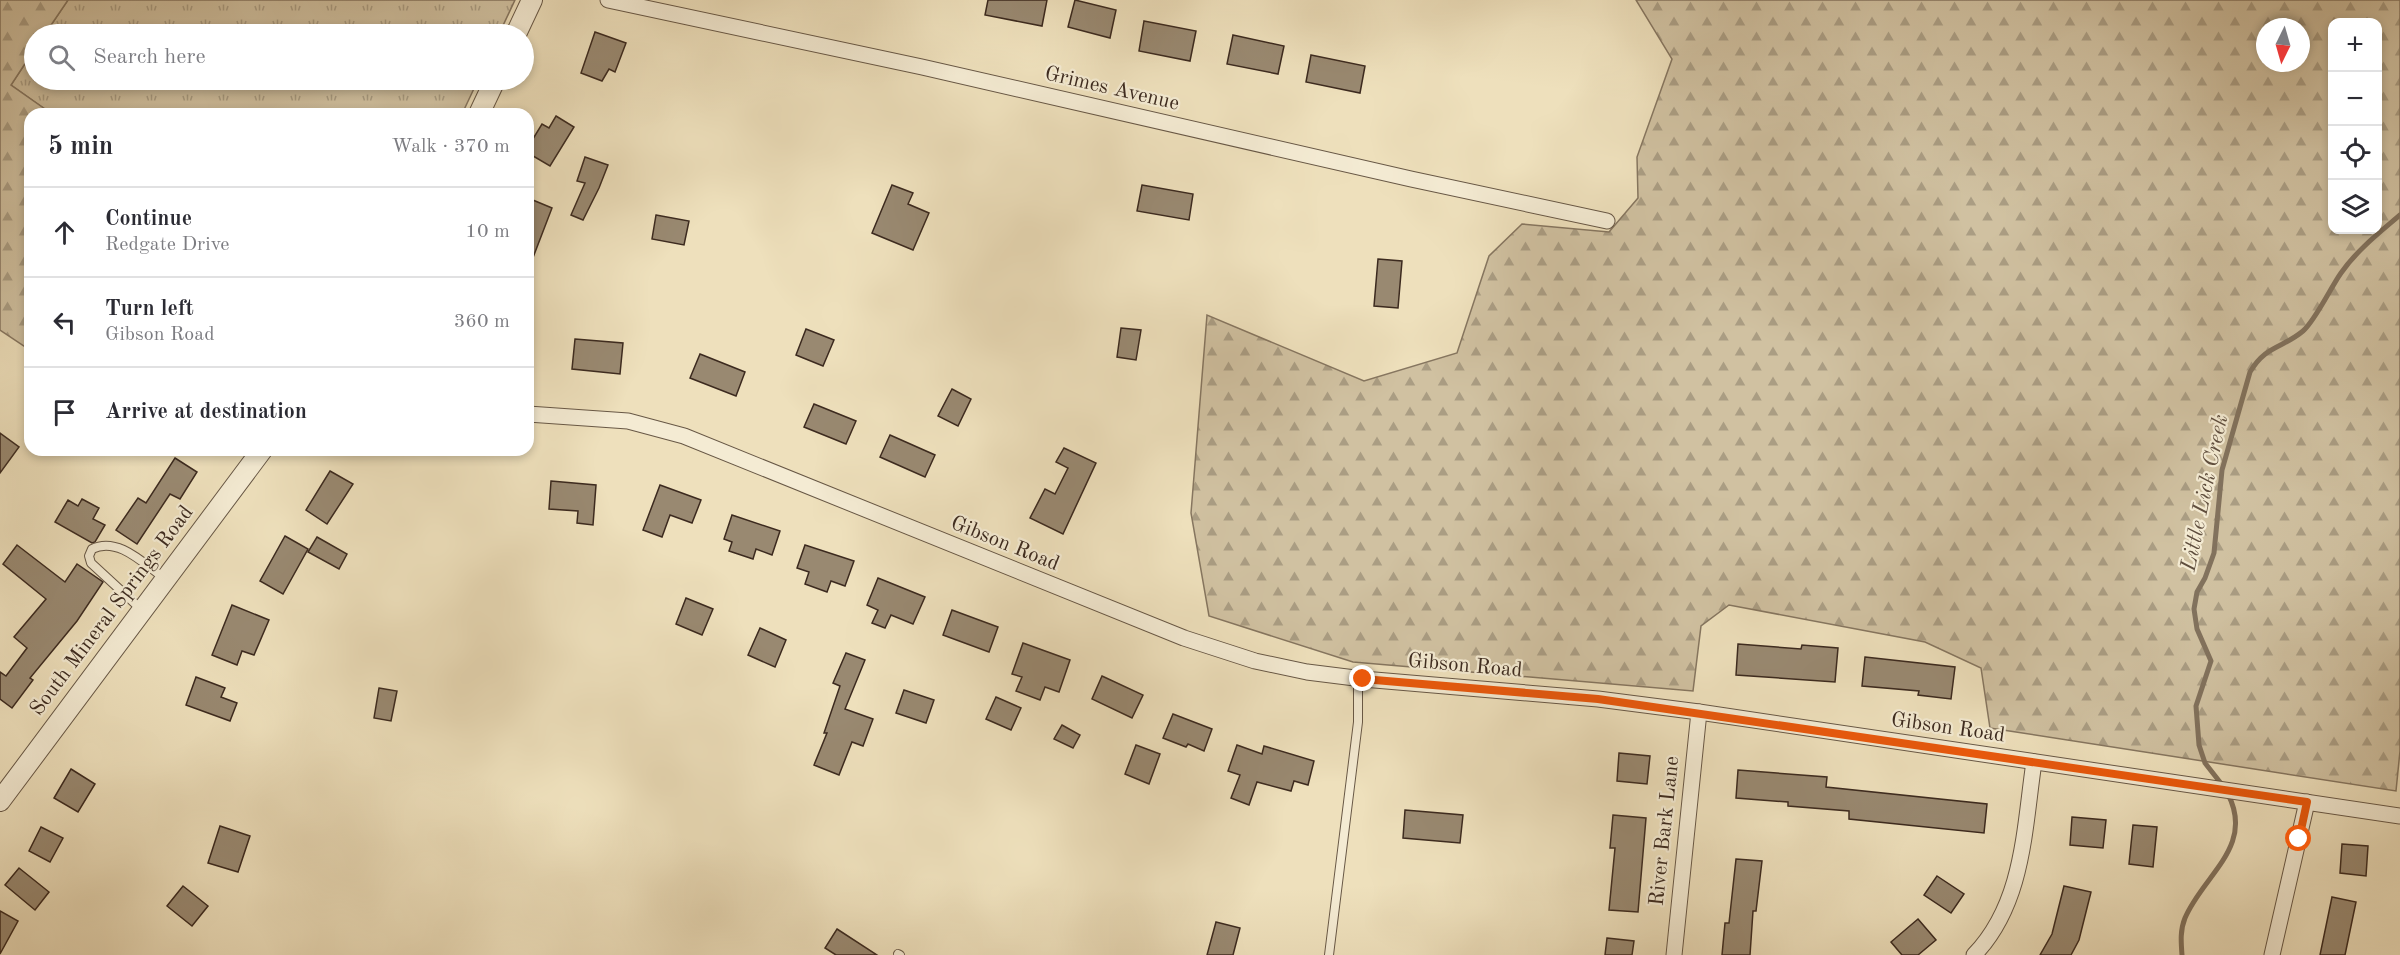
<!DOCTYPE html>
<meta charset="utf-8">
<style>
:root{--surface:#fff;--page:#f2f2f3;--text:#2b2b33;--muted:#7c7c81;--line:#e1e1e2}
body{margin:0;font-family:"Old Standard TT",serif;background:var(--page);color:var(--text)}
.controls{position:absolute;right:18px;top:18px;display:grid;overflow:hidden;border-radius:12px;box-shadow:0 3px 9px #0003}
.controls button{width:54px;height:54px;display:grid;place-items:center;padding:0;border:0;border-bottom:2px solid var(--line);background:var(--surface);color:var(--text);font:30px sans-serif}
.compass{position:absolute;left:2256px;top:18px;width:54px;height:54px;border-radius:50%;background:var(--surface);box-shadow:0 3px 9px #0003;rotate:185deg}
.stop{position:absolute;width:18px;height:18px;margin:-14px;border:4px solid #ea580c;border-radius:50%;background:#fff}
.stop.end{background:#ea580c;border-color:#fff;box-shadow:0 2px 6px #0008}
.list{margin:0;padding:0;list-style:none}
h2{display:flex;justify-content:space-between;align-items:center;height:78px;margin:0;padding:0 24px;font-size:26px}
h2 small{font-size:20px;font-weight:400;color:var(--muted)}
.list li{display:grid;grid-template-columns:39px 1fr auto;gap:18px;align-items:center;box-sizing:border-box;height:90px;padding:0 24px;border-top:2px solid var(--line)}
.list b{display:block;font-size:22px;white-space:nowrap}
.list p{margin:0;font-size:20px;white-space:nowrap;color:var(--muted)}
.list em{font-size:20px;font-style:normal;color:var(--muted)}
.icon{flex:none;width:33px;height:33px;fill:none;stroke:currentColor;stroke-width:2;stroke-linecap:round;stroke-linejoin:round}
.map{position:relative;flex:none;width:2400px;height:955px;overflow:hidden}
.search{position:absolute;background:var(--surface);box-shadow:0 3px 9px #0003;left:24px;top:24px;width:510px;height:66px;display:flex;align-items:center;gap:15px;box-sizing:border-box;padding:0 21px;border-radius:33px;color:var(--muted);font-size:22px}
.panel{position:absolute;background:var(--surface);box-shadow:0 3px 9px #0003;left:24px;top:108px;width:510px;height:348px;border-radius:18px}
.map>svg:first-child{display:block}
.grass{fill:url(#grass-tufts);stroke:#867660;stroke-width:1.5}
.forest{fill:url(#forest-firs);stroke:#867660;stroke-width:1.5;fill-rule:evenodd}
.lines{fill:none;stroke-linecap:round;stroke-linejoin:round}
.stream{stroke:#82725d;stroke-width:5}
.building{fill:#998971;stroke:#3c2a1f;stroke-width:1.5}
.service-casing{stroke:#685846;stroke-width:10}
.minor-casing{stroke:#685846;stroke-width:17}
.tertiary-casing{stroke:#685846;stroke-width:22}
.service{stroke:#f4ebd3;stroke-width:8}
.minor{stroke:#f4ebd3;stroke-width:15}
.tertiary{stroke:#f4ebd3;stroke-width:20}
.route{stroke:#ea580c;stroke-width:8}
.labels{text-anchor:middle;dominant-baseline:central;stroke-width:4.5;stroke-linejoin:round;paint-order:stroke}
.street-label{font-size:21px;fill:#3c2a1f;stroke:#f4ebd3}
.water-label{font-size:22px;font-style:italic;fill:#5f4e3e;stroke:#f4ebd3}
</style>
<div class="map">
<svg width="2400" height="955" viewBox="0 0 2400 955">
<defs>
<pattern id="grass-tufts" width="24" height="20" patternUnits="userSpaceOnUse" patternTransform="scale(1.5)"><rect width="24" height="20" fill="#d0c1a1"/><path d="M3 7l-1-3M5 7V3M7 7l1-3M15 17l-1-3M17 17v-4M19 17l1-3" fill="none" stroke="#aa9d83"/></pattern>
<pattern id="forest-firs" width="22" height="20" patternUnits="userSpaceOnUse" patternTransform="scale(1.5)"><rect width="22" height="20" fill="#d0c1a1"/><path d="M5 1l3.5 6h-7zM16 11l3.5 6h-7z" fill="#aa9d83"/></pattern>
</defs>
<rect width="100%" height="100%" fill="#eee0bc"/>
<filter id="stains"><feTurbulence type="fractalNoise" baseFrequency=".00333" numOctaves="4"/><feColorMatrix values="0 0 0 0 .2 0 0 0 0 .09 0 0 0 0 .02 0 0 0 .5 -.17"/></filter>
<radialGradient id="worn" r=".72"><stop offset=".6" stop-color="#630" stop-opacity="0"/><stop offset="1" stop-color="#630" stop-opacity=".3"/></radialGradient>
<g class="grass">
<polygon points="68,0 515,0 499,34 45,34"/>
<polygon points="34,50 34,80 478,80 462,114 52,114 11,85"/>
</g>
<g class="forest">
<polygon points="0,0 68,0 45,34 34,34 34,50 11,85 52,114 30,114 30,350 0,330"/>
<path d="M1636,0H2400V751L2396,791L1990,728L1981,668L1925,642L1729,605L1701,626L1693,691L1353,662L1209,616L1191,513L1207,315L1364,381L1457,353L1489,256L1522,224L1609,232L1638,198L1637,157L1672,59ZM2332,22H2378V230H2332ZM2265,27H2301V63H2265Z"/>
</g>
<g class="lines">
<g class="stream">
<path d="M2223,786L2205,763L2199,745L2196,706L2211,661L2197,629L2194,609L2197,592L2205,578L2214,553L2222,470L2250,372C2266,345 2283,348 2303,331C2315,321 2331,287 2341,273C2357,250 2379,233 2400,215"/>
<path d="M2182,955C2181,942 2180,930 2185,918C2203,875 2255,847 2228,794"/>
</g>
</g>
<g class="building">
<polygon points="988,0 1047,0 1042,26 985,15"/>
<polygon points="1075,0 1116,10 1110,38 1068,27"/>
<polygon points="1144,21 1196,31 1190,61 1139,51"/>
<polygon points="595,32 626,43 615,72 609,69 602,81 581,73"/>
<polygon points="1233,35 1284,46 1278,74 1227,64"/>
<polygon points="1311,55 1365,66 1360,93 1306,82"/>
<polygon points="556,116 574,127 550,166 528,153 528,147 542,124 549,128"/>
<polygon points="585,157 608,165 599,188 583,220 571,215 585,183 577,181"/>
<polygon points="892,185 913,193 908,204 929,213 913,250 872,233"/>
<polygon points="1142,185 1193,194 1189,220 1137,211"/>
<polygon points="528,198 552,208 529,268 528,267"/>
<polygon points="656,215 689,221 684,245 652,239"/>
<polygon points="1378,259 1402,261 1398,308 1374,306"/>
<polygon points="1121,328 1141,330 1136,360 1117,357"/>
<polygon points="806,329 834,340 823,366 796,355"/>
<polygon points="575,339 623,343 620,374 572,369"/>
<polygon points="700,354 745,372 736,396 690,378"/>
<polygon points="952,389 971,399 958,426 938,416"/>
<polygon points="814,404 856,421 846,444 804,427"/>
<polygon points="0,433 19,447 0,473"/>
<polygon points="890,435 935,455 925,477 880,457"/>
<polygon points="1064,448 1096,463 1063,534 1030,518 1045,489 1055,494 1068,468 1056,462"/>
<polygon points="175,458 197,472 180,499 170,494 137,544 116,530 138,498 146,503"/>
<polygon points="330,471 353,484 327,524 306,510"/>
<polygon points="551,481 596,485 593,525 577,523 578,511 549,509"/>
<polygon points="660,485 701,500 692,523 670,515 662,537 643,530"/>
<polygon points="82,499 99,508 93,519 105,525 95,542 92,543 55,522 68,500 78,506"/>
<polygon points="732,515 780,531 772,555 756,549 753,559 729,551 732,542 724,539"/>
<polygon points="285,536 308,549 283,594 260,581"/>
<polygon points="317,537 347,554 339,569 308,552"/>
<polygon points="17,545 65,582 77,564 103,582 77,621 30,678 33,680 12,708 0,699 0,672 6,676 27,648 14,637 46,599 3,564"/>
<polygon points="805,545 854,561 845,586 831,581 827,592 805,584 809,572 797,568"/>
<polygon points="878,578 925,597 913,624 891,615 885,628 872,623 878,610 867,605"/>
<polygon points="686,598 713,609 702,635 676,624"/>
<polygon points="232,605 269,620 254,655 242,651 237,665 212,655"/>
<polygon points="952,610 998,627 989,652 943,635"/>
<polygon points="760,628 786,640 775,667 748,655"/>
<polygon points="1023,643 1070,660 1059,692 1045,687 1040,700 1016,691 1022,677 1012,674"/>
<polygon points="1738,644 1801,649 1802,645 1838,648 1835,682 1736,675"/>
<polygon points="846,653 865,660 845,709 873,719 863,746 852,742 839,775 814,765 827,733 824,733 840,686 833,683"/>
<polygon points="1865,657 1955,667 1951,699 1918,695 1919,691 1862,686"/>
<polygon points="1102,676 1143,695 1132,718 1092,699"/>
<polygon points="196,677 225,688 221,697 237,703 230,721 186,705"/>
<polygon points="379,688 397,691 391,721 374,718"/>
<polygon points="904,690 934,700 926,723 896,713"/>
<polygon points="996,697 1021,708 1011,730 986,719"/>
<polygon points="1173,714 1212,729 1204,751 1188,744 1186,747 1163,738"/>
<polygon points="1062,725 1080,735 1073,748 1054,739"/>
<polygon points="1136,745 1160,754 1149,784 1125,774"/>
<polygon points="1237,745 1262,754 1264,746 1314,761 1308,785 1294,781 1291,791 1257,782 1249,805 1231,798 1240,775 1228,771"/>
<polygon points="1619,753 1650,756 1647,784 1617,781"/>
<polygon points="71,769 95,784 78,812 54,798"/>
<polygon points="1738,770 1827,777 1826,787 1987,804 1984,833 1849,819 1849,811 1788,806 1788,802 1736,798"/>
<polygon points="1405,810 1463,815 1460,843 1403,838"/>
<polygon points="1613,815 1646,818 1638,912 1609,910 1615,848 1610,848"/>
<polygon points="2072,817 2106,820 2103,848 2070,845"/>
<polygon points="2133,825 2157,827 2153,867 2129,864"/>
<polygon points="220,826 250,836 238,872 208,863"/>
<polygon points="41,827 63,838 50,862 29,851"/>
<polygon points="2342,844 2368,846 2366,876 2340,873"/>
<polygon points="1736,859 1762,861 1756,911 1753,911 1750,955 1722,955 1725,923 1729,923"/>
<polygon points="19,868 49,892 35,910 5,885"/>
<polygon points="1937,876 1964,894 1951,913 1924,895"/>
<polygon points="183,886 208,906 192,926 167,906"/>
<polygon points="2064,886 2091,892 2079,940 2071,955 2040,955 2052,934"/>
<polygon points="2332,897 2356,902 2345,955 2320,955"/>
<polygon points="0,911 18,921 0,954"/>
<polygon points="1918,919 1936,940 1918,955 1902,955 1891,942"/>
<polygon points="1216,922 1240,928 1233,955 1207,955"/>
<polygon points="837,929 877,955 836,955 825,948"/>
<polygon points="1607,938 1634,941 1632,955 1605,955"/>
</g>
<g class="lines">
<g class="service-casing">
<g id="service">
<path d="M142,610L91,563L89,556L92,549C118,536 144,564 164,578"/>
<polyline points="898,954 900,955"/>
<polyline points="1329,955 1358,722 1358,679"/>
</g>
</g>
<g class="minor-casing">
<g id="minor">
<polyline points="608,0 922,67 1411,179 1607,221"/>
<polyline points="528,414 628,421 684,436 1184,638 1255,661 1307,672 1363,679 1598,699 1699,712 2400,816"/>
<polyline points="1674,955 1699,712"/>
<path d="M1974,955C2024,903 2024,829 2034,762"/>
<polyline points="2272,955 2307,802"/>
</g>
</g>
<g class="tertiary-casing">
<g id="tertiary">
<polyline points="516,34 532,0"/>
<polyline points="479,114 495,80"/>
<polyline points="0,801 262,450"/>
</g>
</g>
<use href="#service" class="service"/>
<use href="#minor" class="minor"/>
<use href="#tertiary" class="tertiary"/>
</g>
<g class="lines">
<polyline class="route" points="1363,679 1598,699 2307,802 2299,839"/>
</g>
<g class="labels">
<g class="street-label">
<text transform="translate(1112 89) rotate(13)">Grimes Avenue</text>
<text transform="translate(1005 544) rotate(22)">Gibson Road</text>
<text transform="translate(112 611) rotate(-53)">South Mineral Springs Road</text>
<text transform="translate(1465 666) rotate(5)">Gibson Road</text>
<text transform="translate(1948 728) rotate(8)">Gibson Road</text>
<text transform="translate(1665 831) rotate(-84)">River Bark Lane</text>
</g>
<g class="water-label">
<text transform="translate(2205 493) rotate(-78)">Little Lick Creek</text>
</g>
</g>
<rect width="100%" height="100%" filter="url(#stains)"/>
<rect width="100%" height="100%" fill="url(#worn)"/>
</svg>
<div class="controls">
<button>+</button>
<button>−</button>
<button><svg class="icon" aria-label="locate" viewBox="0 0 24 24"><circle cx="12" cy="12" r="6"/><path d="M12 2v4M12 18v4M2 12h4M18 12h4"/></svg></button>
<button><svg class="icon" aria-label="layers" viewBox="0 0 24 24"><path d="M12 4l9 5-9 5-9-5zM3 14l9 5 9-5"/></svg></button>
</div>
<svg class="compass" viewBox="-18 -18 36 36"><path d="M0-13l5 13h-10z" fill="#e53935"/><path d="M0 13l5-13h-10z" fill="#7c7c81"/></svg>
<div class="stop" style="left:2299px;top:839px"></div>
<div class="stop end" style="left:1363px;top:679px"></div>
<div class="search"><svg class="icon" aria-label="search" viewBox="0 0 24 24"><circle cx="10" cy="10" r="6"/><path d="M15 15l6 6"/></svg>Search here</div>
<section class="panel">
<h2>5 min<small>Walk · 370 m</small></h2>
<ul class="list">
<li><svg class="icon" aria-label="ahead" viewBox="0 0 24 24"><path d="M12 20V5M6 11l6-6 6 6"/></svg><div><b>Continue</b><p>Redgate Drive</p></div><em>10 m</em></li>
<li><svg class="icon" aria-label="left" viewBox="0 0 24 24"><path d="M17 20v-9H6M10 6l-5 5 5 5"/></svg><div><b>Turn left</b><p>Gibson Road</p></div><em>360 m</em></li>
<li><svg class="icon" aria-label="arrive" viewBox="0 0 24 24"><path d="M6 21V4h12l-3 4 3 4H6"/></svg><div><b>Arrive at destination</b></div></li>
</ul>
</section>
</div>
